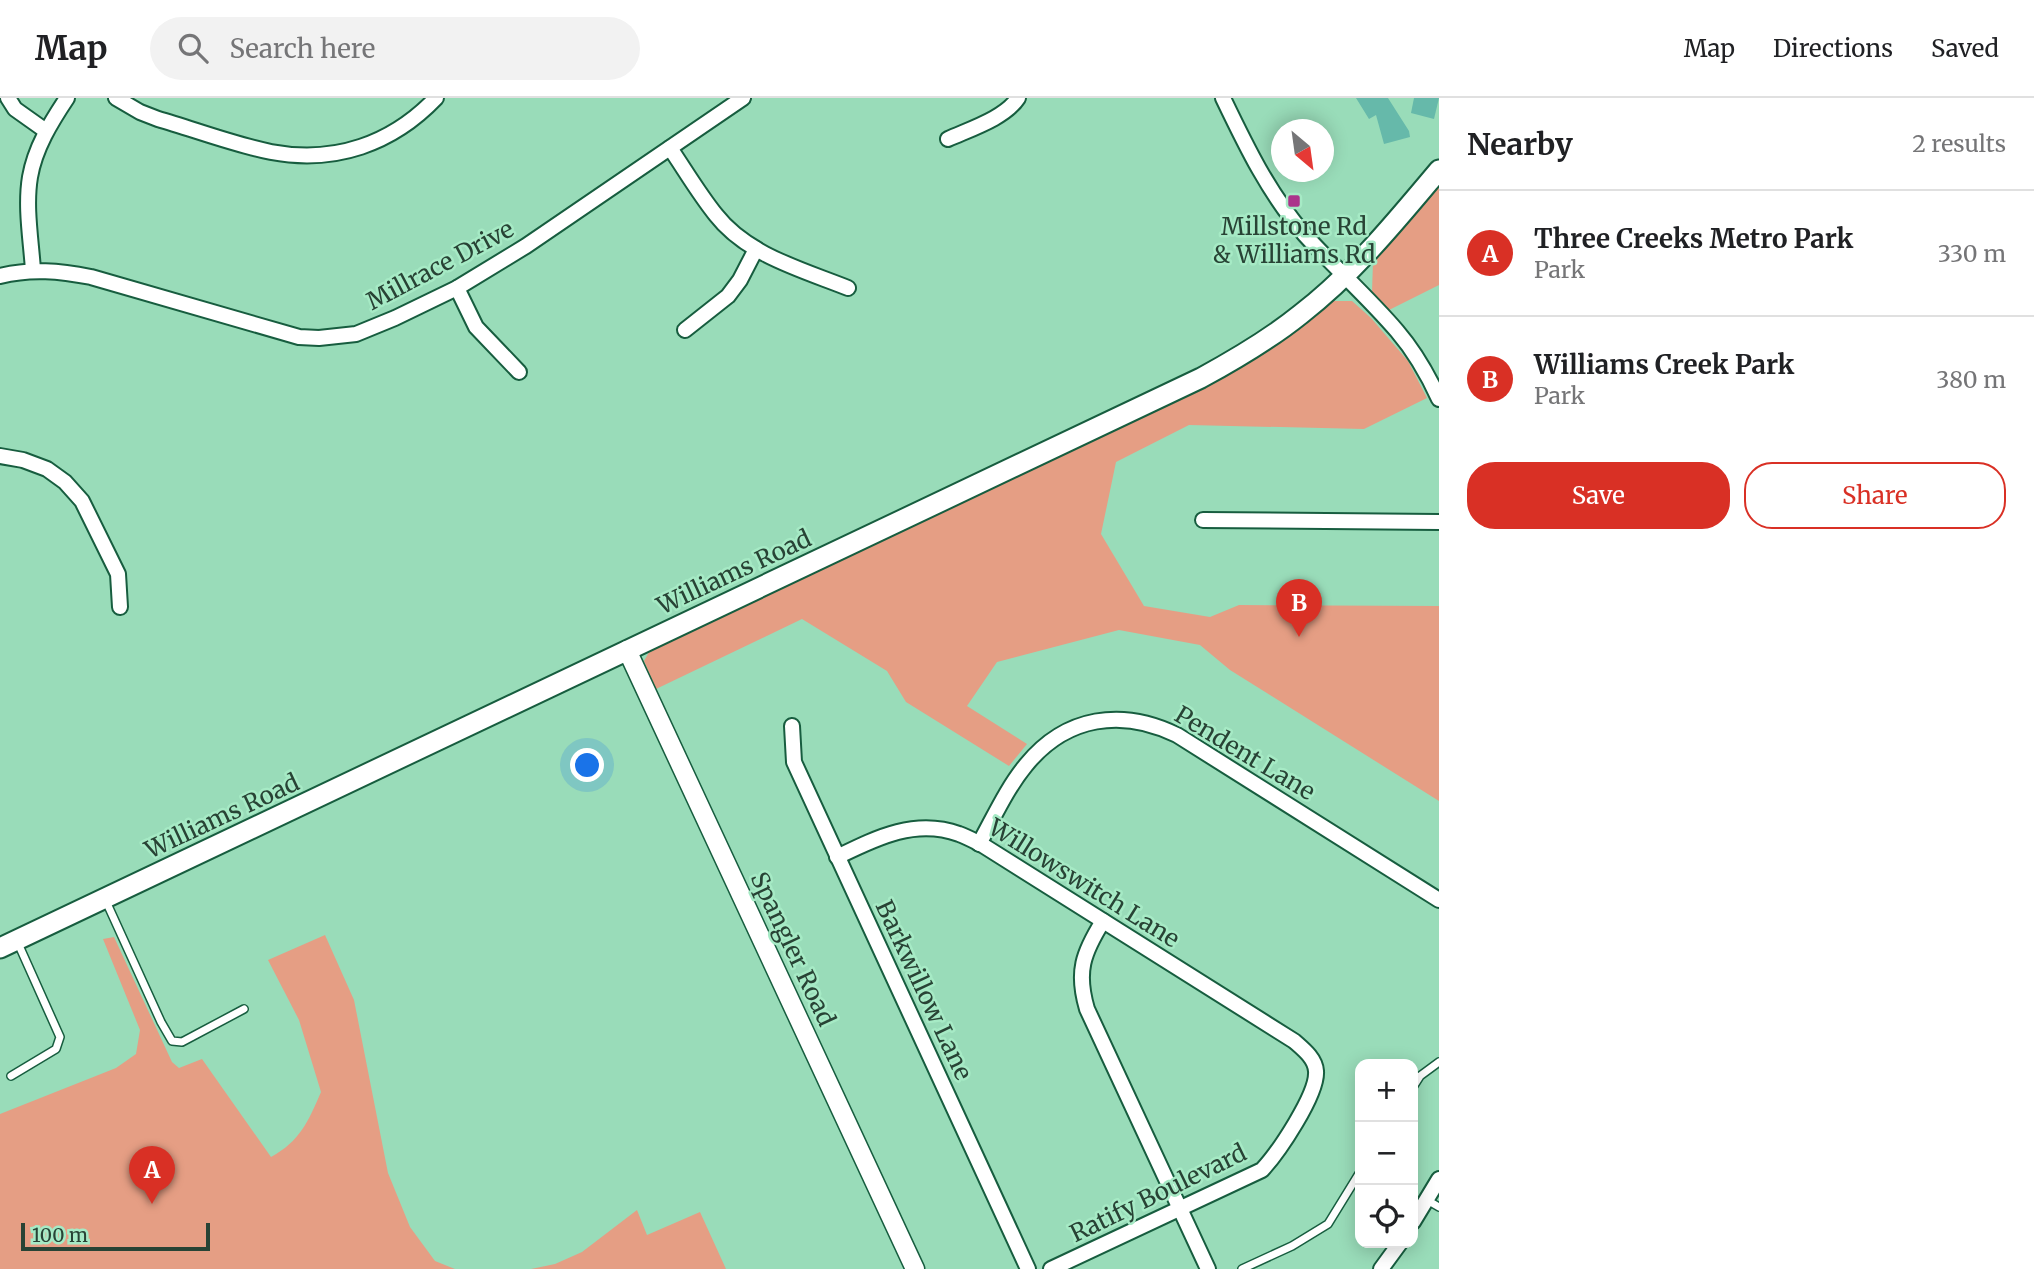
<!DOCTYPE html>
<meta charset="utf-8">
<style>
:root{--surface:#fff;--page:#f2f2f2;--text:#202124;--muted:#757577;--line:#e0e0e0;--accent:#d93025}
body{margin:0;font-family:Merriweather,serif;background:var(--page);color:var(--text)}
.controls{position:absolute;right:21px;bottom:21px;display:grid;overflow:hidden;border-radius:14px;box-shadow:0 4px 18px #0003}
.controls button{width:63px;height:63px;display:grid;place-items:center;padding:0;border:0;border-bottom:2px solid var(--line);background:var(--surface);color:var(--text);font:35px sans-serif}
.compass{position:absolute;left:1271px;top:21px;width:63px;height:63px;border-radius:50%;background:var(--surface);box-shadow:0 4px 18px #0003;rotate:151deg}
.scale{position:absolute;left:21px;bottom:18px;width:189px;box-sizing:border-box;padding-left:7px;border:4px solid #284335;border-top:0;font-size:19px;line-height:24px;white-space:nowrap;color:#284335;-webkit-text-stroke:5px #a6eac5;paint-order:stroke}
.you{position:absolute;left:588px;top:668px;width:24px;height:24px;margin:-18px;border:5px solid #fff;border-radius:50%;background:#1a73e8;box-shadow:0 0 0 10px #1a73e833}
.badge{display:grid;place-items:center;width:46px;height:46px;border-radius:50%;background:var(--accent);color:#fff;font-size:23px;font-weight:700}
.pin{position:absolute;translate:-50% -58px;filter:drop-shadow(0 2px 4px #0008)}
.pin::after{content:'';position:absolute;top:37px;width:24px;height:21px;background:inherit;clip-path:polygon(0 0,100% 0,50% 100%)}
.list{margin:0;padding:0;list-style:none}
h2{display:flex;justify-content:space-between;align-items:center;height:91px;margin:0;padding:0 28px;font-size:30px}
h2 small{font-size:23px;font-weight:400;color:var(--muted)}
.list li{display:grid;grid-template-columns:46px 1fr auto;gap:21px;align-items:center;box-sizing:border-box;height:126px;padding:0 28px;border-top:2px solid var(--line)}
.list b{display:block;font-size:26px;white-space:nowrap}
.list p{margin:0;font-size:23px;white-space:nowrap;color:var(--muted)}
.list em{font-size:23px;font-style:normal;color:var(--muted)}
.actions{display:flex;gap:14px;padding:21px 28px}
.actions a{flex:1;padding:16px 0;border:2px solid var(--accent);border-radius:28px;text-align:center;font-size:24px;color:var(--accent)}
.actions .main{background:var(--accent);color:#fff}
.icon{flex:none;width:38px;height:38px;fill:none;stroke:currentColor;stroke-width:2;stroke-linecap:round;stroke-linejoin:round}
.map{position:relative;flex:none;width:1439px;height:1171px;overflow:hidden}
header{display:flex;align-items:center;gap:42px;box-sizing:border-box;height:98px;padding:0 35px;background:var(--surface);border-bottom:2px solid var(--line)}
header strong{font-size:33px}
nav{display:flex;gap:38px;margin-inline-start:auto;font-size:24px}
.search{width:490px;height:63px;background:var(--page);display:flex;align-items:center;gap:18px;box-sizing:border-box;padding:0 24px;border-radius:38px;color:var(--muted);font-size:26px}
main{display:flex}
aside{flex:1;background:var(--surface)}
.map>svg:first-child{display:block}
.green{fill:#e59e84}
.building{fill:#66b9aa}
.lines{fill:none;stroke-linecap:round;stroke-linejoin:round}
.service-casing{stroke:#175d3f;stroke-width:10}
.minor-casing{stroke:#175d3f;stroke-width:18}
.tertiary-casing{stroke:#175d3f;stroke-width:21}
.secondary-casing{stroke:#175d3f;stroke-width:23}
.service{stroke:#fff;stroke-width:7}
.minor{stroke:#fff;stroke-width:14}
.tertiary{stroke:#fff;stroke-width:18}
.secondary{stroke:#fff;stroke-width:19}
.poi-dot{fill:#ab348b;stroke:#a6eac5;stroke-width:2.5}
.labels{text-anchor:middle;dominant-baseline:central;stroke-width:5;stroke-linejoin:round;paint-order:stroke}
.poi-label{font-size:24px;fill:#284335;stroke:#a6eac5}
.street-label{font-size:24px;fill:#284335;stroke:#a6eac5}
</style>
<header>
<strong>Map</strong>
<div class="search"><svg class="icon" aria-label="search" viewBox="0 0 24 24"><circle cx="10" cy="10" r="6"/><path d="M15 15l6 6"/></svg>Search here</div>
<nav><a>Map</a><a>Directions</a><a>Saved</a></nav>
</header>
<main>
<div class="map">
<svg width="1439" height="1171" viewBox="0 0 1439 1171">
<rect width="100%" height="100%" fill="#99dcb9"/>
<g class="green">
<polygon points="1439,87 1439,187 1389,212 1372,194 1373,164"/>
<polygon points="1333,203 1352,203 1371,220 1408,263 1427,300 1364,331 1189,327 1116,364 1101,436 1144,508 1210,519 1239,507 1439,508 1439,703 1230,572 1200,547 1119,532 997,564 967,608 1027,646 1009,668 906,604 887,573 802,521 656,591 644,563 653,547 1202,288 1256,260 1303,228"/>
<path d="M325,837L354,902L388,1075L410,1129L435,1163L455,1171H0V1016L116,970L136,956L140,932L103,841L114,839L172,964L179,970L202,961L271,1059C300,1043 308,1024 321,994L299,922L268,862Z"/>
<polygon points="637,1112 647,1137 700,1114 726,1171 531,1171 555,1166 582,1154"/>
</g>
<g class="building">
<polygon points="1356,0 1388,0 1409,33 1410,39 1384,46 1376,17 1369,21"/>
<polygon points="1414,0 1439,0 1434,21 1411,15"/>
</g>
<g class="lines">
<g class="service-casing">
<g id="service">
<polyline points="105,801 161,924 172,943 182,944 244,911"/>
<polyline points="11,978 56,951 60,939 17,843"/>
<polyline points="1413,989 1420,978 1439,964"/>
<polyline points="1427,1102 1439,1109"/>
<polyline points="1242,1171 1292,1148 1328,1126 1360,1074"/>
</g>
</g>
<g class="minor-casing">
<g id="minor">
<polyline points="8,0 15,11 46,33"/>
<path d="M116,0L140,14L158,21C193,31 235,47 271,54C335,66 392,46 436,0"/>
<path d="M1223,0C1246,48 1269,96 1305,137C1335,170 1368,199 1397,233C1415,254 1428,277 1439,301"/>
<path d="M948,41C970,31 1005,20 1018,0"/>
<path d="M670,50C685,72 699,96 716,117C747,157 803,172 848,190"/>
<path d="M33,172C31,142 25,109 30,79C35,50 51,24 67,0"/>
<path d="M0,178C31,170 60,173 91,179L299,239L319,240L356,236L395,220L457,190L526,148L743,0"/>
<polyline points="457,190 476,229 519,274"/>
<polyline points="685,232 728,198 740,182 756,151"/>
<polyline points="0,358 23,362 47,371 65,384 82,403 118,476 120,509"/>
<polyline points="1203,422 1439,424"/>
<polyline points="792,628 794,664 1028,1171"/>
<path d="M979,746C994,719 1007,690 1026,667C1066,618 1122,610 1177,637L1439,802"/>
<path d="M837,759C876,740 915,720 959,736C968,739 976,744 984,748L1294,943C1303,951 1315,960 1316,973C1318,996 1278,1055 1262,1072L1051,1171"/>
<path d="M1103,823C1083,855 1076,874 1087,911L1208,1171"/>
<polyline points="1413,1124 1439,1081"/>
<polyline points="1381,1171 1400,1145"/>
</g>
</g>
<g class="tertiary-casing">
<polyline id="tertiary" points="627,552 915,1171"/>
</g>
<g class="secondary-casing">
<path id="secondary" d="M0,850L1201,280C1236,261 1270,241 1301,216C1354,175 1396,123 1439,72"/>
</g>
<use href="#service" class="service"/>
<use href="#minor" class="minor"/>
<use href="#tertiary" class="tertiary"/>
<use href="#secondary" class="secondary"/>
</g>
<rect class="poi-dot" x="1287" y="96" width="14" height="14" rx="3.5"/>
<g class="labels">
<g class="poi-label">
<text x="1294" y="128">Millstone Rd<tspan x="1294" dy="28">&amp; Williams Rd</tspan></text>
</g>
<g class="street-label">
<text transform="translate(440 167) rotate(-28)">Millrace Drive</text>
<text transform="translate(734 474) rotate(-25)">Williams Road</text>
<text transform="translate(1245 655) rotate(31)">Pendent Lane</text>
<text transform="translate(222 718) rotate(-25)">Williams Road</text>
<text transform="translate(1084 785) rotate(32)">Willowswitch Lane</text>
<text transform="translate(793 851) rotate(65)">Spangler Road</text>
<text transform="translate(924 892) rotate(65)">Barkwillow Lane</text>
<text transform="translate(1158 1095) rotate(-26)">Ratify Boulevard</text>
</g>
</g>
</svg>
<div class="controls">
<button>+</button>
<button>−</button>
<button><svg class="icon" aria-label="locate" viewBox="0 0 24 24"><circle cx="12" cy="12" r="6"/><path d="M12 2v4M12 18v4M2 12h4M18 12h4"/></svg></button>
</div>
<svg class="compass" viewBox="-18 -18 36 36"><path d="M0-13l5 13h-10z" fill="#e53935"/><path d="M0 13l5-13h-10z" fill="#757577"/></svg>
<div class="scale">100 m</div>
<div class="you"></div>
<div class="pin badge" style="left:152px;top:1106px">A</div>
<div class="pin badge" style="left:1299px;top:539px">B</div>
</div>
<aside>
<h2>Nearby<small>2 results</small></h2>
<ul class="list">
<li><span class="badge">A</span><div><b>Three Creeks Metro Park</b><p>Park</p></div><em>330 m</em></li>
<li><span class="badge">B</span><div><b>Williams Creek Park</b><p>Park</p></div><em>380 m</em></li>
</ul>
<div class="actions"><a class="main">Save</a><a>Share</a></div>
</aside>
</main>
